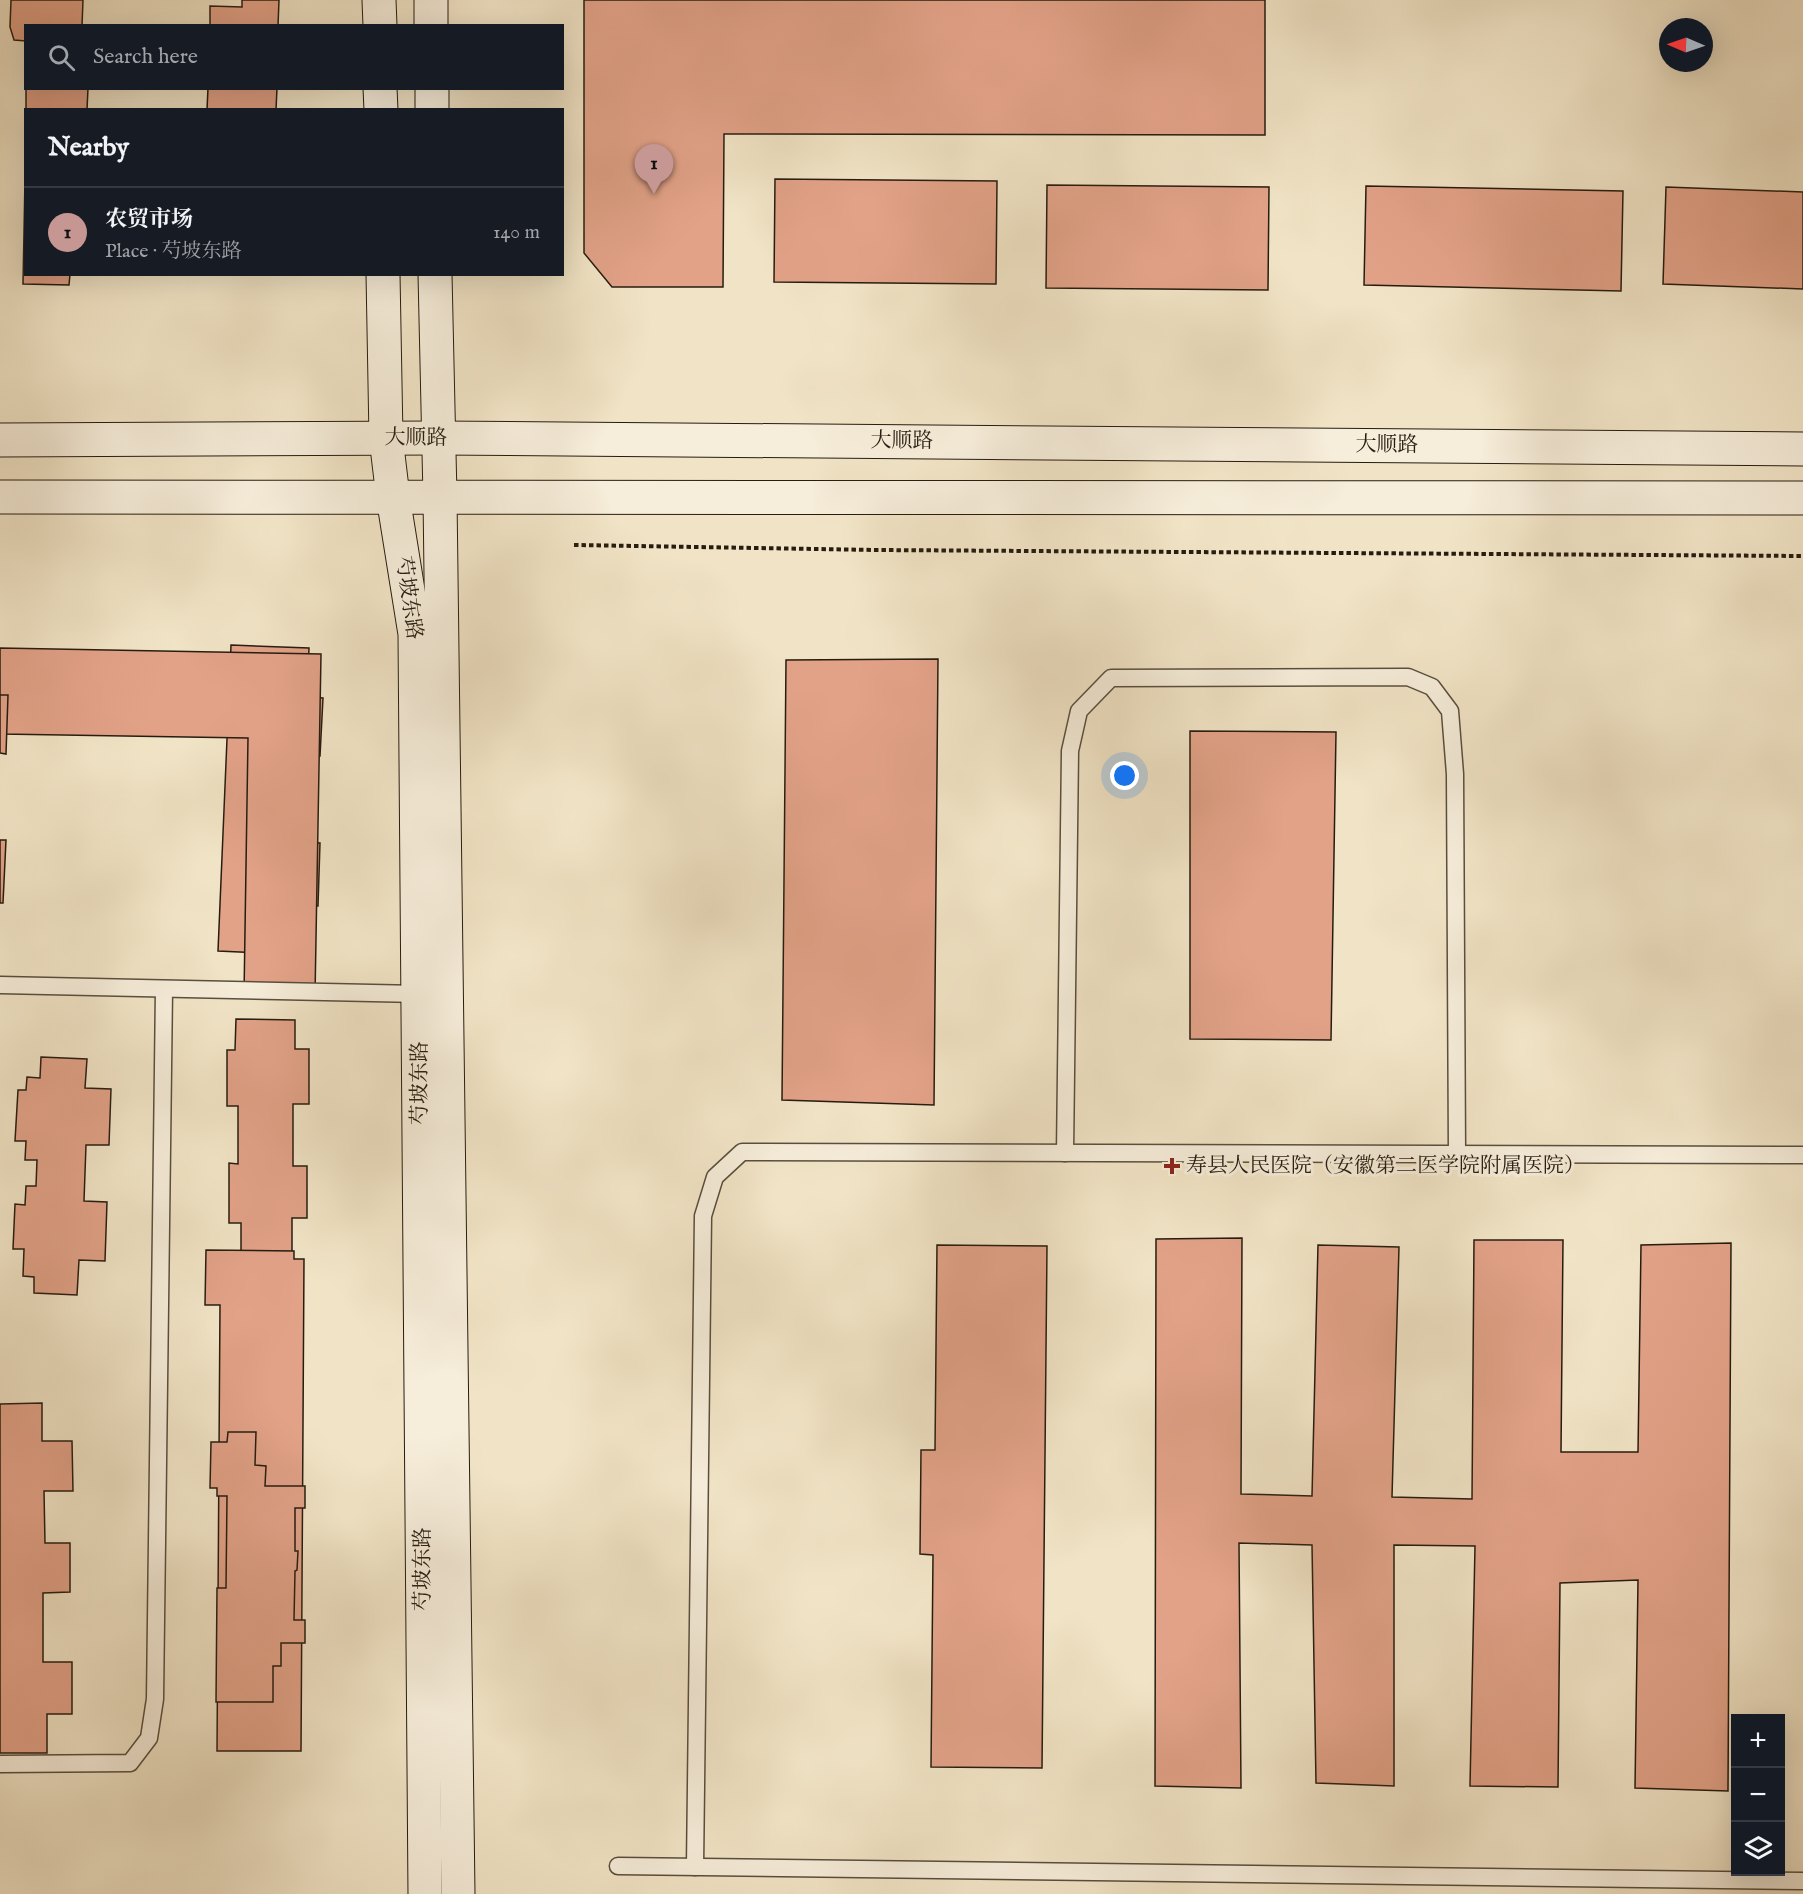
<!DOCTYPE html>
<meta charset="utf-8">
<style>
:root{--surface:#171b24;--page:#20242c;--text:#f1f3f6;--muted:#9ea1a6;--line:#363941;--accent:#c59692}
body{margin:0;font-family:"IM FELL English","Noto Serif SC",serif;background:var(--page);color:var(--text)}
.controls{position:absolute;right:18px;bottom:18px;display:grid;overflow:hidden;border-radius:0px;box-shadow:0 6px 24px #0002}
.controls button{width:54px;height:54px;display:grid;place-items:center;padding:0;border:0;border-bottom:2px solid var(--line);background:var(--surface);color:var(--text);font:30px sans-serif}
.compass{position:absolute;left:1659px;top:18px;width:54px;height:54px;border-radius:50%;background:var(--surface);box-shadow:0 6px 24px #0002;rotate:272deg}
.you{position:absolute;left:1125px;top:776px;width:21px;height:21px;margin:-15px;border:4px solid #fff;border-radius:50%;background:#1a73e8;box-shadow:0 0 0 9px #1a73e833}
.badge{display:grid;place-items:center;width:39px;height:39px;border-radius:50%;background:var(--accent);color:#111;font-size:20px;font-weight:700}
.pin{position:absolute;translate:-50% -50px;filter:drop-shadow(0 2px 3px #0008)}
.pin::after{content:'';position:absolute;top:32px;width:21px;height:18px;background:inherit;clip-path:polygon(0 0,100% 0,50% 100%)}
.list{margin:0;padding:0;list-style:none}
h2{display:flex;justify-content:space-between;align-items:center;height:78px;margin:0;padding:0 24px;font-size:26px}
h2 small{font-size:20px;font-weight:400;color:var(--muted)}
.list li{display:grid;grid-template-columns:39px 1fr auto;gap:18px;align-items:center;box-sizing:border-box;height:90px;padding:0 24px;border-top:2px solid var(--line)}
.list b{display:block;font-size:22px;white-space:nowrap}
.list p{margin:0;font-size:20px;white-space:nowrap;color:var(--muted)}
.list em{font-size:20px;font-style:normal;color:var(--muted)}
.icon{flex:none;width:33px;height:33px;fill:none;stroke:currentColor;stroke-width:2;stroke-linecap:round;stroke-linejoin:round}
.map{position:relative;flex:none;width:1803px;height:1894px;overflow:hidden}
.search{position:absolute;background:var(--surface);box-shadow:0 6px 24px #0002;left:24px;top:24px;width:540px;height:66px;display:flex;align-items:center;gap:15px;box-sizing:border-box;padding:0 21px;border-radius:0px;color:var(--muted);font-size:22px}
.panel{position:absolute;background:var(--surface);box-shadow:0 6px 24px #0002;left:24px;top:108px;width:540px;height:168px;border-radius:0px}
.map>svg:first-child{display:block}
.building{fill:#e2a288;stroke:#261c10;stroke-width:1.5}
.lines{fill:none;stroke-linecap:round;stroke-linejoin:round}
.lane-casing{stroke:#594e3e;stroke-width:19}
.secondary-casing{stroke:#261c10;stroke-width:35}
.path{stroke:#261c10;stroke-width:4;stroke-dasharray:4.5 3;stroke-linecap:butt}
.lane{stroke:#f6edda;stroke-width:16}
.secondary{stroke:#f6edda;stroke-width:33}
.poi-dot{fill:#8f2418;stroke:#f6edda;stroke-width:2}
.labels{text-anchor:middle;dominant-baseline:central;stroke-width:6;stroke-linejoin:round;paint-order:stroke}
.street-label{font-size:21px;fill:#261c10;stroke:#f6edda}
.poi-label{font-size:21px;fill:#261c10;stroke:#f6edda;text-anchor:start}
</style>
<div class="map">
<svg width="1803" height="1894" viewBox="0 0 1803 1894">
<rect width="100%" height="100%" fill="#f1e4c6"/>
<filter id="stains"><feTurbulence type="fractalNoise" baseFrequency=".00333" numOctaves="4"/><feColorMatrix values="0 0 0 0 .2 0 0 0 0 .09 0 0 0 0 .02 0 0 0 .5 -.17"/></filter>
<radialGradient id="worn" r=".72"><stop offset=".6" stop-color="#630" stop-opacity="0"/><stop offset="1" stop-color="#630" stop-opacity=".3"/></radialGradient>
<g class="building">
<polygon points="11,0 83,0 82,26 26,26 26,41 14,40 10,27"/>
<polygon points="242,0 279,0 278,26 210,26 210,6 242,7"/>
<polygon points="584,0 1265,0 1265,135 724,134 723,287 612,287 584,253"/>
<polygon points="26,88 88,88 87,110 26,110"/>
<polygon points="208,88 277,88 276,110 207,110"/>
<polygon points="26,126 26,274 70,274 69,285 23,284"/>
<polygon points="775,179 997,181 996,284 774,282"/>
<polygon points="1047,185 1269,187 1268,290 1046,288"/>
<polygon points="1366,186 1623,191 1621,291 1364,285"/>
<polygon points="1666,187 1803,192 1803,289 1663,284"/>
<polygon points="231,645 309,648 307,697 323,698 320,756 305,756 301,842 320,843 318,906 302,905 300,955 218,951"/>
<polygon points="0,648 321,654 315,996 244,995 248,738 0,734"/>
<polygon points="938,659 934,1105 782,1100 786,660"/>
<polygon points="0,695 8,695 6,754 0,753"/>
<polygon points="1190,731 1336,732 1331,1040 1190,1039"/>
<polygon points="0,840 6,840 3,903 0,903"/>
<polygon points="236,1019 295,1020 295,1049 309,1049 309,1104 293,1104 293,1166 307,1166 307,1218 292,1218 292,1252 241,1251 241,1223 229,1223 229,1163 238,1164 238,1106 227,1106 227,1050 235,1050"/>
<polygon points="41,1057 87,1059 85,1088 111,1089 109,1145 86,1145 84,1201 107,1202 105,1261 79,1260 77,1295 34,1293 34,1277 23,1276 24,1249 13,1249 15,1204 25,1205 26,1186 36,1186 37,1160 25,1160 26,1141 15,1141 18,1090 26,1090 27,1077 40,1078"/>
<polygon points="1242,1238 1241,1494 1312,1496 1318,1245 1399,1247 1392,1497 1472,1499 1474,1240 1563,1240 1561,1452 1638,1452 1641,1245 1731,1243 1728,1791 1635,1788 1638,1580 1560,1583 1558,1787 1470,1786 1475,1546 1394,1545 1394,1786 1316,1783 1312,1545 1239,1543 1241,1788 1155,1786 1156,1239"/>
<polygon points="937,1245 1047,1246 1042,1768 931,1767 933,1555 920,1554 921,1450 935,1450"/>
<polygon points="206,1250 294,1251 294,1259 304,1259 301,1751 217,1751 220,1305 205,1305"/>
<polygon points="42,1403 42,1441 72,1441 73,1491 44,1491 45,1543 70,1543 70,1592 43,1593 43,1662 72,1662 72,1714 47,1714 47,1753 0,1753 0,1404"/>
<polygon points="228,1432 256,1432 255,1465 266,1466 265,1486 305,1486 305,1508 295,1508 295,1551 298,1551 297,1570 295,1571 294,1620 305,1620 305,1643 281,1643 281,1666 273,1666 273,1702 216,1702 217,1588 226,1588 227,1496 217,1496 217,1488 210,1488 211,1442 227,1442"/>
</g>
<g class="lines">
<g class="lane-casing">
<g id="lane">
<polyline points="0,985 419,994"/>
<polyline points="1065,1153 1070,751 1079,711 1111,678 1408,677 1432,687 1450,711 1455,774 1457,1154"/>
<polyline points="0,1764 130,1763 149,1738 155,1699 164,989"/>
<polyline points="618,1866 1803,1881"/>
<polyline points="695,1867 703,1216 715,1177 742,1152 1803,1155"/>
</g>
</g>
<g class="secondary-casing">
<g id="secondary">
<polyline points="379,0 380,26"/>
<polyline points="431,0 431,26"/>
<polyline points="380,88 381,110"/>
<polyline points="432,88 432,110"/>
<polyline points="383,274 386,438 393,497 415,634 425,1894"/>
<polyline points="435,274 440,497 458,1894"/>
<polyline points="0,440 438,438 1803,449"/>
<polyline points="0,497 1803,498"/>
</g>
</g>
<polyline class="path" points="574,545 877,550 1803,556"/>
<use href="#lane" class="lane"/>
<use href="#secondary" class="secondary"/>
</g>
<path class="poi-dot" d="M1169 1157h6v6h6v6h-6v6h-6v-6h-6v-6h6z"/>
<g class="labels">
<g class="street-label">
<text x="416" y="438">大顺路</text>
<text x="902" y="441">大顺路</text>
<text x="1387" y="445">大顺路</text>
<text transform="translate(408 598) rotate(82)">芍坡东路</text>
<text transform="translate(420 1083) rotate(-90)">芍坡东路</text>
<text transform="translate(423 1569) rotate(-90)">芍坡东路</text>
</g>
<g class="poi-label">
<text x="1186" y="1166">寿县人民医院（安徽第二医学院附属医院）</text>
</g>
</g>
<rect width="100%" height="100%" filter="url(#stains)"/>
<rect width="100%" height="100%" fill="url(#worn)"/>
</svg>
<div class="controls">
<button>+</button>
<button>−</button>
<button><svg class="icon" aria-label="layers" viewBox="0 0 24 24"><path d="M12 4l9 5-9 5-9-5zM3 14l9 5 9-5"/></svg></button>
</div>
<svg class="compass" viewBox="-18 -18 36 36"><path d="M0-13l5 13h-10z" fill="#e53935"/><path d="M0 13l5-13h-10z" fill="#9ea1a6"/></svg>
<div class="you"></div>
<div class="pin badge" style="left:654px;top:194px">1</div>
<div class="search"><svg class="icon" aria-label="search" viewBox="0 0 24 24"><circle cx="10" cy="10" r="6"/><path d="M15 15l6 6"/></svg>Search here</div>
<section class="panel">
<h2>Nearby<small></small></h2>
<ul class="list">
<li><span class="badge">1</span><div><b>农贸市场</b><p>Place · 芍坡东路</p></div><em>140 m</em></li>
</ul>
</section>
</div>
